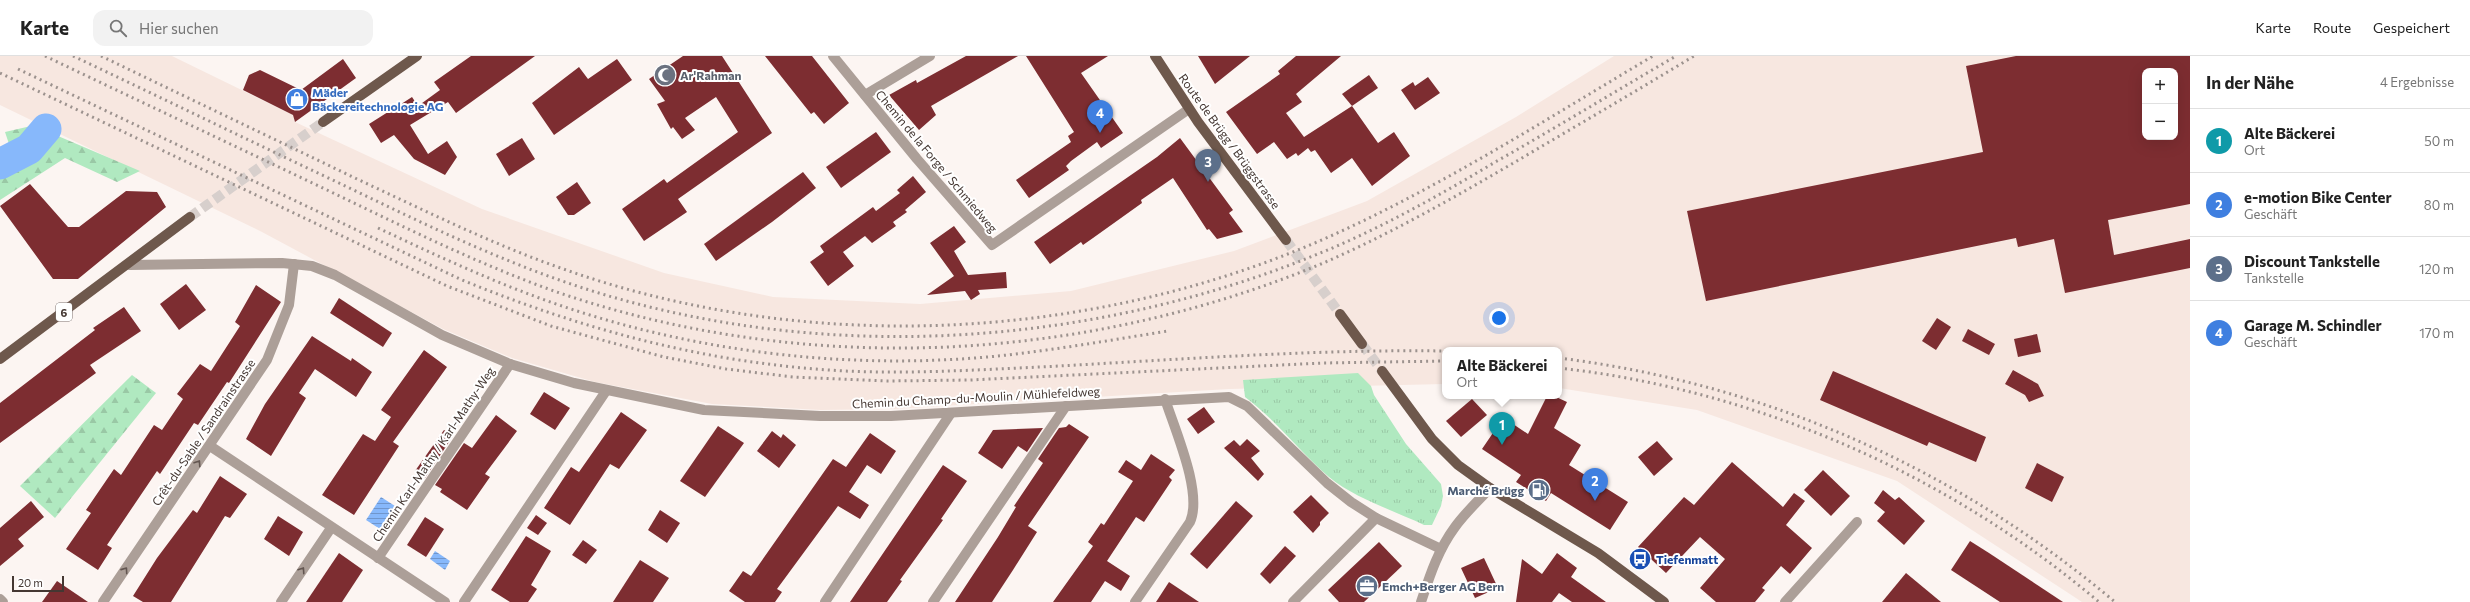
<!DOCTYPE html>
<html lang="de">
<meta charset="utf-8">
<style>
:root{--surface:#fff;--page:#f2f2f2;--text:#222;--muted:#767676;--line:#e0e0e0;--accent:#d93025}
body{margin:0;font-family:Commissioner,sans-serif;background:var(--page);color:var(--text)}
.controls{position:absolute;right:12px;top:12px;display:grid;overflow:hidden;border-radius:8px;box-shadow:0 4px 16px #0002}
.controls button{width:36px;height:36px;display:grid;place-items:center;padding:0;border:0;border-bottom:1px solid var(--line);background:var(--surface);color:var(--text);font:20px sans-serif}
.scale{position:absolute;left:12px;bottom:10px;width:52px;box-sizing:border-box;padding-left:4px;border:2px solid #443732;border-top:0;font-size:11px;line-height:14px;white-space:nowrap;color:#443732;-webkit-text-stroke:3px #fff;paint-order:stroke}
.you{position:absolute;left:1499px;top:262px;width:14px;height:14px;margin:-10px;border:3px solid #fff;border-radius:50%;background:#1a73e8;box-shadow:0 0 0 6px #1a73e833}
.badge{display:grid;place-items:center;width:26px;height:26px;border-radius:50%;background:var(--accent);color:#fff;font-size:13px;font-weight:700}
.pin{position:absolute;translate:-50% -33px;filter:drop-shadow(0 1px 2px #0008)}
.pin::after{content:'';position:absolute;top:21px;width:14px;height:12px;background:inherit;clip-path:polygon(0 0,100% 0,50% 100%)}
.popup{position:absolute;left:1442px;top:291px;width:120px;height:52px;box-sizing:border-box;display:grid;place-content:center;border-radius:8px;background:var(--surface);filter:drop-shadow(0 1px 3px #0005);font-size:13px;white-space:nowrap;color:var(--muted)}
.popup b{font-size:15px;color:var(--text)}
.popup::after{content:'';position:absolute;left:50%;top:100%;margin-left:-8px;border:8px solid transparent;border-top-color:var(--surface)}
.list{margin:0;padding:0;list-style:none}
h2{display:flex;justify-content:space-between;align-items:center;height:52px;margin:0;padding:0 16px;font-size:17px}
h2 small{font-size:13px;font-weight:400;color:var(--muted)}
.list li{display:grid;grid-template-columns:26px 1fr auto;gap:12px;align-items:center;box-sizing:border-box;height:64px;padding:0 16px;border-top:1px solid var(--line)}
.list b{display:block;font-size:15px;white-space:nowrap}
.list p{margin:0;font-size:13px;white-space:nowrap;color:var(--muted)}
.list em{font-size:13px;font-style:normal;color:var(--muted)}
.icon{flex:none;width:22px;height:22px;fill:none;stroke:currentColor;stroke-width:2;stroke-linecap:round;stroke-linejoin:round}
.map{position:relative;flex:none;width:2190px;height:546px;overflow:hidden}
header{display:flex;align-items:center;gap:24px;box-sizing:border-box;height:56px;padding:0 20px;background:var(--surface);border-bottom:1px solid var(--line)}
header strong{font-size:19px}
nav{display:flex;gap:22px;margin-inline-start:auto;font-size:14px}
.search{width:280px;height:36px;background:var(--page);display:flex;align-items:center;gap:10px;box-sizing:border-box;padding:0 14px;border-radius:12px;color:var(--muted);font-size:15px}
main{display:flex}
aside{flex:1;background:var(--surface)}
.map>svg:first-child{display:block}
.built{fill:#f7e7e0;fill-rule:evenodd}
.grass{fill:url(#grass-tufts)}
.forest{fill:url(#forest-firs)}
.water{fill:url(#water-rules)}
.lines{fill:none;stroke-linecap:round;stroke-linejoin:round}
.river{stroke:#87b8fb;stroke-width:31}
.building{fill:#7d2d31;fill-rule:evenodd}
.major-tunnel{stroke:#d7cfcc;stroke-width:10;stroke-dasharray:10 5;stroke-linecap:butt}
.minor{stroke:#ac9f98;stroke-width:10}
.major{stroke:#6e584c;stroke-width:10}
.rail{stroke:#9c928e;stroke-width:3;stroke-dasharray:2 4;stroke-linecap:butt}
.oneway{stroke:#635651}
.labels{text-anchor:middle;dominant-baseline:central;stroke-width:4;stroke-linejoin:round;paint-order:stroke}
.shield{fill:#fff;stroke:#7c7370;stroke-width:1}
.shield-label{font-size:11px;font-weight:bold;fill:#443732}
.worship-label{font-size:12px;font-weight:bold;fill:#5b616d;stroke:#fff;text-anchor:start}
.shop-label{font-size:12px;font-weight:bold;fill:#366cbe;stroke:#fff;text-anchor:start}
.street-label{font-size:12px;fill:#443732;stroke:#fff}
.service-label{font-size:12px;font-weight:bold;fill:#4e5e75;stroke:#fff;text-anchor:end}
.transit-label{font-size:12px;font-weight:bold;fill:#164399;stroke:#fff;text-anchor:start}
</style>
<header>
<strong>Karte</strong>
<div class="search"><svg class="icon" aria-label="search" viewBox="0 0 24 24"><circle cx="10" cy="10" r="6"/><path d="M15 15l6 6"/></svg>Hier suchen</div>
<nav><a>Karte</a><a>Route</a><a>Gespeichert</a></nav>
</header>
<main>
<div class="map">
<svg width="2190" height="546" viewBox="0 0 2190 546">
<defs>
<pattern id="grass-tufts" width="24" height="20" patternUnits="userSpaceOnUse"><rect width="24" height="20" fill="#b0e9c0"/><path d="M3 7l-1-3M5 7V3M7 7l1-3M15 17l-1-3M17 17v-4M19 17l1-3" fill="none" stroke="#99c8a5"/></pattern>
<pattern id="forest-firs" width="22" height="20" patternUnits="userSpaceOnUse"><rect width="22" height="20" fill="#b0e9c0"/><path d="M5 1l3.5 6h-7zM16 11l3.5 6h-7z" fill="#99c8a5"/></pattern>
<pattern id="water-rules" width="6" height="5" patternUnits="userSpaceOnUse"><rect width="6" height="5" fill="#87b8fb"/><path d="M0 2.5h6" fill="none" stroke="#7096cc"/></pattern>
</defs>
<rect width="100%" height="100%" fill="#fcf5f2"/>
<path class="built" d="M0,0H172L293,59L295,66L482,153L664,217L773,241L920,248L1071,235L1234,195L1367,145L1516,61L1614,0H2190V546H2082L1897,425L1697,354L1559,332V294H1445V328L1229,333L894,353L821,354L712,348L595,326L512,302L443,273L262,176L0,49ZM2145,15H2175V81H2145Z"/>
<path class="grass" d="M1358,317L1371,330L1374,339L1406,388L1441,428L1443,440L1441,450L1432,469H1424C1393,454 1356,443 1329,421C1300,396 1276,364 1245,341L1243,324Z"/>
<g class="forest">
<polygon points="31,70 48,87 58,80 140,115 117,126 65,102 0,144 0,91 9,88 5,76"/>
<polygon points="132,319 156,337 55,462 20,430"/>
</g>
<g class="water">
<polygon points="381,441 395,450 380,473 366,464"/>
<polygon points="435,495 450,505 445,514 430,503"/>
</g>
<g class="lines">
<polyline class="river" points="0,108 29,93 46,73"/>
</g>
<g class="building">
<polygon points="471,0 535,0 456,57 448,46 410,69 428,98 447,85 457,101 445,119 414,103 394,79 381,87 369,68 388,56 387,49 395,52 412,41 418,50 440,34 434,26"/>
<polygon points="683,0 722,0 772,77 678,143 687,156 644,185 622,153 664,123 667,127 738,76 716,41 685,62 695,74 682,83 673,71 671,73 657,48 665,45 649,23"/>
<polygon points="765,0 812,0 849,47 824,68 814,56 811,58"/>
<polygon points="966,0 1018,0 931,50 936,59 919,74 889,39 916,24 917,27"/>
<polygon points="1026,0 1108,0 1081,17 1123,77 1101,92 1097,86 1071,105 1066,110 1069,114 1029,142 1016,124 1071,86 1068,80 1074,76"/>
<polygon points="1198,0 1250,0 1215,28"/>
<polygon points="1296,0 1341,0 1296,38 1302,46 1286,57 1304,81 1352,50 1378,87 1394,76 1410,100 1372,130 1352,102 1331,117 1315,94 1311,96 1308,92 1298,100 1296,97 1287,103 1274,86 1257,98 1226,56 1280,18 1278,15"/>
<path d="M2016,0H2190V148L2108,164L2114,199L2190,183V212L2065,237L2054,183L2018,191L2016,182L1706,245L1687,155L1983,96L1966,10ZM2145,15H2175V81H2145Z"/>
<polygon points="343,3 356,22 295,66 293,59 243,34 249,19 260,14 301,34"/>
<polygon points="617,3 632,24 554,79 532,47 579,11 588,23"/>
<polygon points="1369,19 1378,32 1352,50 1342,38"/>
<polygon points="1428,21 1440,37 1415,54 1401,34 1413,26 1415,30"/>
<polygon points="876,76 891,96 841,132 826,111"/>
<polygon points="522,82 535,103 509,120 496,98"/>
<polygon points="1180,82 1233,154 1229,157 1243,176 1217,183 1209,173 1207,174 1173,122 1141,144 1142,147 1093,182 1083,189 1081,186 1050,208 1034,186 1157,101"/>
<polygon points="803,116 816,132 772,166 716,205 704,188"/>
<polygon points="913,120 926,136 905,154 907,156 893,166 896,170 872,187 865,180 843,196 854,210 828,230 810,206 824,196 820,190 873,151 876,155 900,137 897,134"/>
<polygon points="577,126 591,147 574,159 568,159 556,141"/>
<polygon points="30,128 68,171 79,171 126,135 157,136 166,151 78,223 53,223 0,150"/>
<polygon points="954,170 966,186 954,195 968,219 1006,216 1007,232 978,234 980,238 971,244 965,235 927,239 954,220 930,187"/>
<polygon points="186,228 206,254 179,274 160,248"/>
<polygon points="256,229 281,246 229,327 227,326 198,369 194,367 160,418 157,415 107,489 112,492 98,514 66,493 91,457 86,454 114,413 121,419 154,369 162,374 183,343 177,338 200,308 211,315 240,270 235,266"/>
<polygon points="339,242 392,277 383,291 330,257"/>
<polygon points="124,251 141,275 90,309 96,317 0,387 0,347 95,274 93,272"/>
<polygon points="1937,262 1951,271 1936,294 1922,285"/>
<polygon points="1968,273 1995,288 1989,299 1962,285"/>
<polygon points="2037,278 2041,296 2018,301 2014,283"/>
<polygon points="312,280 351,305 352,302 372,316 356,341 315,313 299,337 306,342 271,400 246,383 265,348"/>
<polygon points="424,294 447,311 393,386 399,390 354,459 322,439 363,378 375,385 391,361 381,354"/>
<polygon points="2013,314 2038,328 2044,340 2029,346 2025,339 2005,328"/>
<polygon points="1833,315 1986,381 1976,406 1929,386 1927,390 1820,344"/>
<polygon points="544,336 570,352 555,374 530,358"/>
<polygon points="1547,340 1554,340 1567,346 1554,372 1581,389 1569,409 1628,446 1610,474 1551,437 1546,445 1516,426 1521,419 1482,393 1497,371 1500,374 1507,364 1528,378"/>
<polygon points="1472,343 1487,359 1461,381 1446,365"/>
<polygon points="1204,351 1215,366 1198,378 1187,363"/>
<polygon points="621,356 647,374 619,413 610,408 570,469 544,452 571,411 579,416"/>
<polygon points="496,359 517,375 485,418 490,421 467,454 440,436 442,433 435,429 464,387 472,392"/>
<polygon points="1069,368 1089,381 1028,470 1037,476 1013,514 992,546 955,546 998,481 1016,451 1014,450 1043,407 1038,403 1059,372 1066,371"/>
<polygon points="718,370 744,387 705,441 680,425"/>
<polygon points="1043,372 1027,396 1018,390 1002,413 978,397 993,374"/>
<polygon points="444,374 453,380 425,422 415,415"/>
<polygon points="772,375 781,382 783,378 796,389 779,412 757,395"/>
<polygon points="870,377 896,395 881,418 867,409 849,436 869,449 860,463 838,450 777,533 782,536 775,546 745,546 729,535 743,515 751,520 833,403 846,411"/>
<polygon points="1247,383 1260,395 1251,402 1264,418 1258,425 1224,392 1234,384 1240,390"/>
<polygon points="1657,385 1673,403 1654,420 1638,401"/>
<polygon points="1151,398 1175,414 1169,421 1172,424 1144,466 1136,461 1107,505 1130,520 1121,535 1105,525 1091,546 1053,546 1093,490 1088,486 1101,467 1104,469 1133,425 1118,416 1126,404 1141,414"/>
<polygon points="1732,406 1783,451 1794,437 1805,445 1786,469 1812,492 1790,518 1781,510 1762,532 1765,534 1755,546 1716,546 1700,532 1725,503 1700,481 1666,517 1638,491 1684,441 1694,449"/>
<polygon points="2037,407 2064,421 2052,446 2025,432"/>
<polygon points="943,409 967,425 941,463 943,464 900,524 902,525 887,546 850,546"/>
<polygon points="1823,414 1850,440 1831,460 1804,434"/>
<polygon points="220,420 247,438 230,462 225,460 171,546 143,546 133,540 157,502 193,454 197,457"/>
<polygon points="1883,434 1895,444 1899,441 1925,465 1904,489 1877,465 1885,456 1874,447"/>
<polygon points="1311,439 1329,457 1320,466 1320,469 1313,477 1293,456"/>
<polygon points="31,445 44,461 18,483 24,490 0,510 0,472"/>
<polygon points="1236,445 1253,460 1207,513 1190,498"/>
<polygon points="660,454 680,467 667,487 648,474"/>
<polygon points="536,459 547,467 538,479 527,472"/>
<polygon points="278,460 303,476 289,500 264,483"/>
<polygon points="425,461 444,473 426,501 407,489"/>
<polygon points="526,480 551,495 531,529 537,533 528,546 510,546 491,534"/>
<polygon points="583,484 597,494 586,508 572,499"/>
<polygon points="1970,485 1989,497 2063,546 2000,546 1951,514"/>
<polygon points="1379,486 1402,510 1364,546 1339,546 1328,534"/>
<polygon points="1285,490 1296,500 1270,528 1260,518"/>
<polygon points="339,497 363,514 342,546 306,546"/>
<polygon points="1557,497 1577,512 1571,521 1606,546 1572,546 1559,537 1552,546 1516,546 1522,503 1542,518"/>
<polygon points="1484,502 1498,532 1475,542 1461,512"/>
<polygon points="640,504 669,522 653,546 613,546"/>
<polygon points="1906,517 1941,546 1882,546"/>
<polygon points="57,525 88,546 42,546"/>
<polygon points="1169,526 1199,546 1156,546"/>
</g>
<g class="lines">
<g class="major-tunnel">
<polyline points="190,161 323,66"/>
<polyline points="1286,184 1340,258"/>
<polyline points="1362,288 1382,315"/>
</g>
<g class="minor">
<polyline points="833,0 917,103 992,189 1189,53"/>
<polyline points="865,39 930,0"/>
<polyline points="129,209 282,207 312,210 335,219 442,279 510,308 574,327 704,354 820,360 891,360 1229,341 1247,350 1327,427 1351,446 1376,462 1441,493"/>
<polyline points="210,390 445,546"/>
<polyline points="378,502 510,308"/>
<polyline points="0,543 3,546"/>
<polyline points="103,546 267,304 289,249 294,208"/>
<polyline points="281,546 331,472"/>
<polyline points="464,546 606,335"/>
<polyline points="825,546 951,357"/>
<polyline points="933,546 1066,350"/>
<path d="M1135,546L1190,466C1203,437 1175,374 1165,343"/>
<polyline points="1293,546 1376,462"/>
<path d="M1421,546C1430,519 1438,494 1455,471C1465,457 1479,444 1490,432"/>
<polyline points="1785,546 1857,466"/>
</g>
<g class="major">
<polyline points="1155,0 1198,66 1286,184"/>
<polyline points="323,66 417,0"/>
<polyline points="1340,258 1362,288"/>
<polyline points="0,303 190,161"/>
<polyline points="1382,315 1432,383 1458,409 1490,432 1598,497 1664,546"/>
</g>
<g class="rail">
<path d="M45,0C139,45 233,89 327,134C402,170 476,207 554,235C802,321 1080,308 1321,208C1386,180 1448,145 1510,109C1571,73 1633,37 1694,0"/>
<path d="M73,0C162,42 250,85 339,127C414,163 489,200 568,227C816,312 1098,293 1337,190C1392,166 1445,136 1497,105C1557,71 1616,35 1676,0"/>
<path d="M101,0C186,41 272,82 357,123C428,156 498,191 572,216C813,299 1091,285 1324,183C1439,132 1545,64 1653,0"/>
<path d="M18,13L462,224C587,275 710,308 845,315C910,318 975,314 1040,311C1175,304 1310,293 1445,295"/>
<polyline points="0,17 447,230 551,270 664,301 726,313 793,321 888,325 970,324 1323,307 1445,305"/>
<path d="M378,172C442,202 506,232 574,254C709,298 856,314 998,300C1055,294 1111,284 1168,275"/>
<path d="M1559,302C1766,328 1956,412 2115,546"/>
<path d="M1559,312C1756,334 1948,418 2099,546"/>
</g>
</g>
<defs><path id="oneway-chevron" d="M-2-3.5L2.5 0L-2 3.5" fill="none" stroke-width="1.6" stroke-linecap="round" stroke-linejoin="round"/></defs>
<g class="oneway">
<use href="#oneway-chevron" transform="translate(198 407) rotate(-56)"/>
<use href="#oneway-chevron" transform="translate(125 514) rotate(-55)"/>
<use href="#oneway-chevron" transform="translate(302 514) rotate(-56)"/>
</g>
<defs>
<g id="mosque-disc" transform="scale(1.15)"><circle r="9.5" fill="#6b7280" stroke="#fff"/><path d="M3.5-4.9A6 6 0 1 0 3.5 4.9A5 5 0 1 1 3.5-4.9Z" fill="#fff"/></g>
<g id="shop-disc" transform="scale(1.15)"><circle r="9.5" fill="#3f7fe0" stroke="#fff"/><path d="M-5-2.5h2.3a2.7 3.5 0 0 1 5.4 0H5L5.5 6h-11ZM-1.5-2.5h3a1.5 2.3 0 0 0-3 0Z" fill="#fff"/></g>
<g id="fuel-disc" transform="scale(1.15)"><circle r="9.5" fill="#5c6f8a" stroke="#fff"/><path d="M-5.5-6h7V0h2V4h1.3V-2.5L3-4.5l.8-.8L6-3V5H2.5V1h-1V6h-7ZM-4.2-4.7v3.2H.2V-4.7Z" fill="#fff"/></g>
<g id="bus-disc" transform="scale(1.15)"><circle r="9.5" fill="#1a4fb4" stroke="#fff"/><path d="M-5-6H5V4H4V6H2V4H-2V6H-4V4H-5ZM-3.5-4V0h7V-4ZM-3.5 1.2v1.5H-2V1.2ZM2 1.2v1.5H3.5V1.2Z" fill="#fff"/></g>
<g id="office-disc" transform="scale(1.15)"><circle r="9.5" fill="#5c6f8a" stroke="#fff"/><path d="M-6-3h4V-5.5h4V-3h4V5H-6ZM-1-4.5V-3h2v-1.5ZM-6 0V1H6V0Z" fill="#fff"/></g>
</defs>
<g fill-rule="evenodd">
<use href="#mosque-disc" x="665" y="19"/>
<use href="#shop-disc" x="297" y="43"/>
<use href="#fuel-disc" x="1539" y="434"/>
<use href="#bus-disc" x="1640" y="503"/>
<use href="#office-disc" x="1367" y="530"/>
</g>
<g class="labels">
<rect class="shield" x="56" y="247" width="16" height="18" rx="3"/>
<g class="shield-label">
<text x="64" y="256">6</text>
</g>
<g class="worship-label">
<text x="680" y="19">Ar'Rahman</text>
</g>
<g class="shop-label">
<text x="312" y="36">Mäder<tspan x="312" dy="14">Bäckereitechnologie AG</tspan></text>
</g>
<g class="street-label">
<text transform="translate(1230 85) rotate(54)">Route de Brügg / Brüggstrasse</text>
<text transform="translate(937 105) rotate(50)">Chemin de la Forge / Schmiedweg</text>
<text transform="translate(976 341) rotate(-3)">Chemin du Champ-du-Moulin / Mühlefeldweg</text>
<text transform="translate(203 376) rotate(-56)">Crêt-du-Sable / Sandrainstrasse</text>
<text transform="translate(433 398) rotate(-56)">Chemin Karl-Mathy / Karl-Mathy-Weg</text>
</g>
<g class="service-label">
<text x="1524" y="434">Marché Brügg</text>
<text x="1382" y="530" text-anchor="start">Emch+Berger AG Bern</text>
</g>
<g class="transit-label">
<text x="1656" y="503">Tiefenmatt</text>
</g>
</g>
</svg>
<div class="controls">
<button>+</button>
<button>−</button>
</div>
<div class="scale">20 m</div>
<div class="you"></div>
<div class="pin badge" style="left:1502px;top:389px;background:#0f9aa8">1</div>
<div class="popup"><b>Alte Bäckerei</b>Ort</div>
<div class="pin badge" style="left:1595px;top:445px;background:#3f7fe0">2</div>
<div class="pin badge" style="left:1208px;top:126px;background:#5c6f8a">3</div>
<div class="pin badge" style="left:1100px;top:77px;background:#3f7fe0">4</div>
</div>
<aside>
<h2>In der Nähe<small>4 Ergebnisse</small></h2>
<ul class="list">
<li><span class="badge" style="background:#0f9aa8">1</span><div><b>Alte Bäckerei</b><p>Ort</p></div><em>50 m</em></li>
<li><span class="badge" style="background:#3f7fe0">2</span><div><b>e-motion Bike Center</b><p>Geschäft</p></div><em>80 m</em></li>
<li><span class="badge" style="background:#5c6f8a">3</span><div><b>Discount Tankstelle</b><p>Tankstelle</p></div><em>120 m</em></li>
<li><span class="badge" style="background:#3f7fe0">4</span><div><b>Garage M. Schindler</b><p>Geschäft</p></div><em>170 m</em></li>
</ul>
</aside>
</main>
